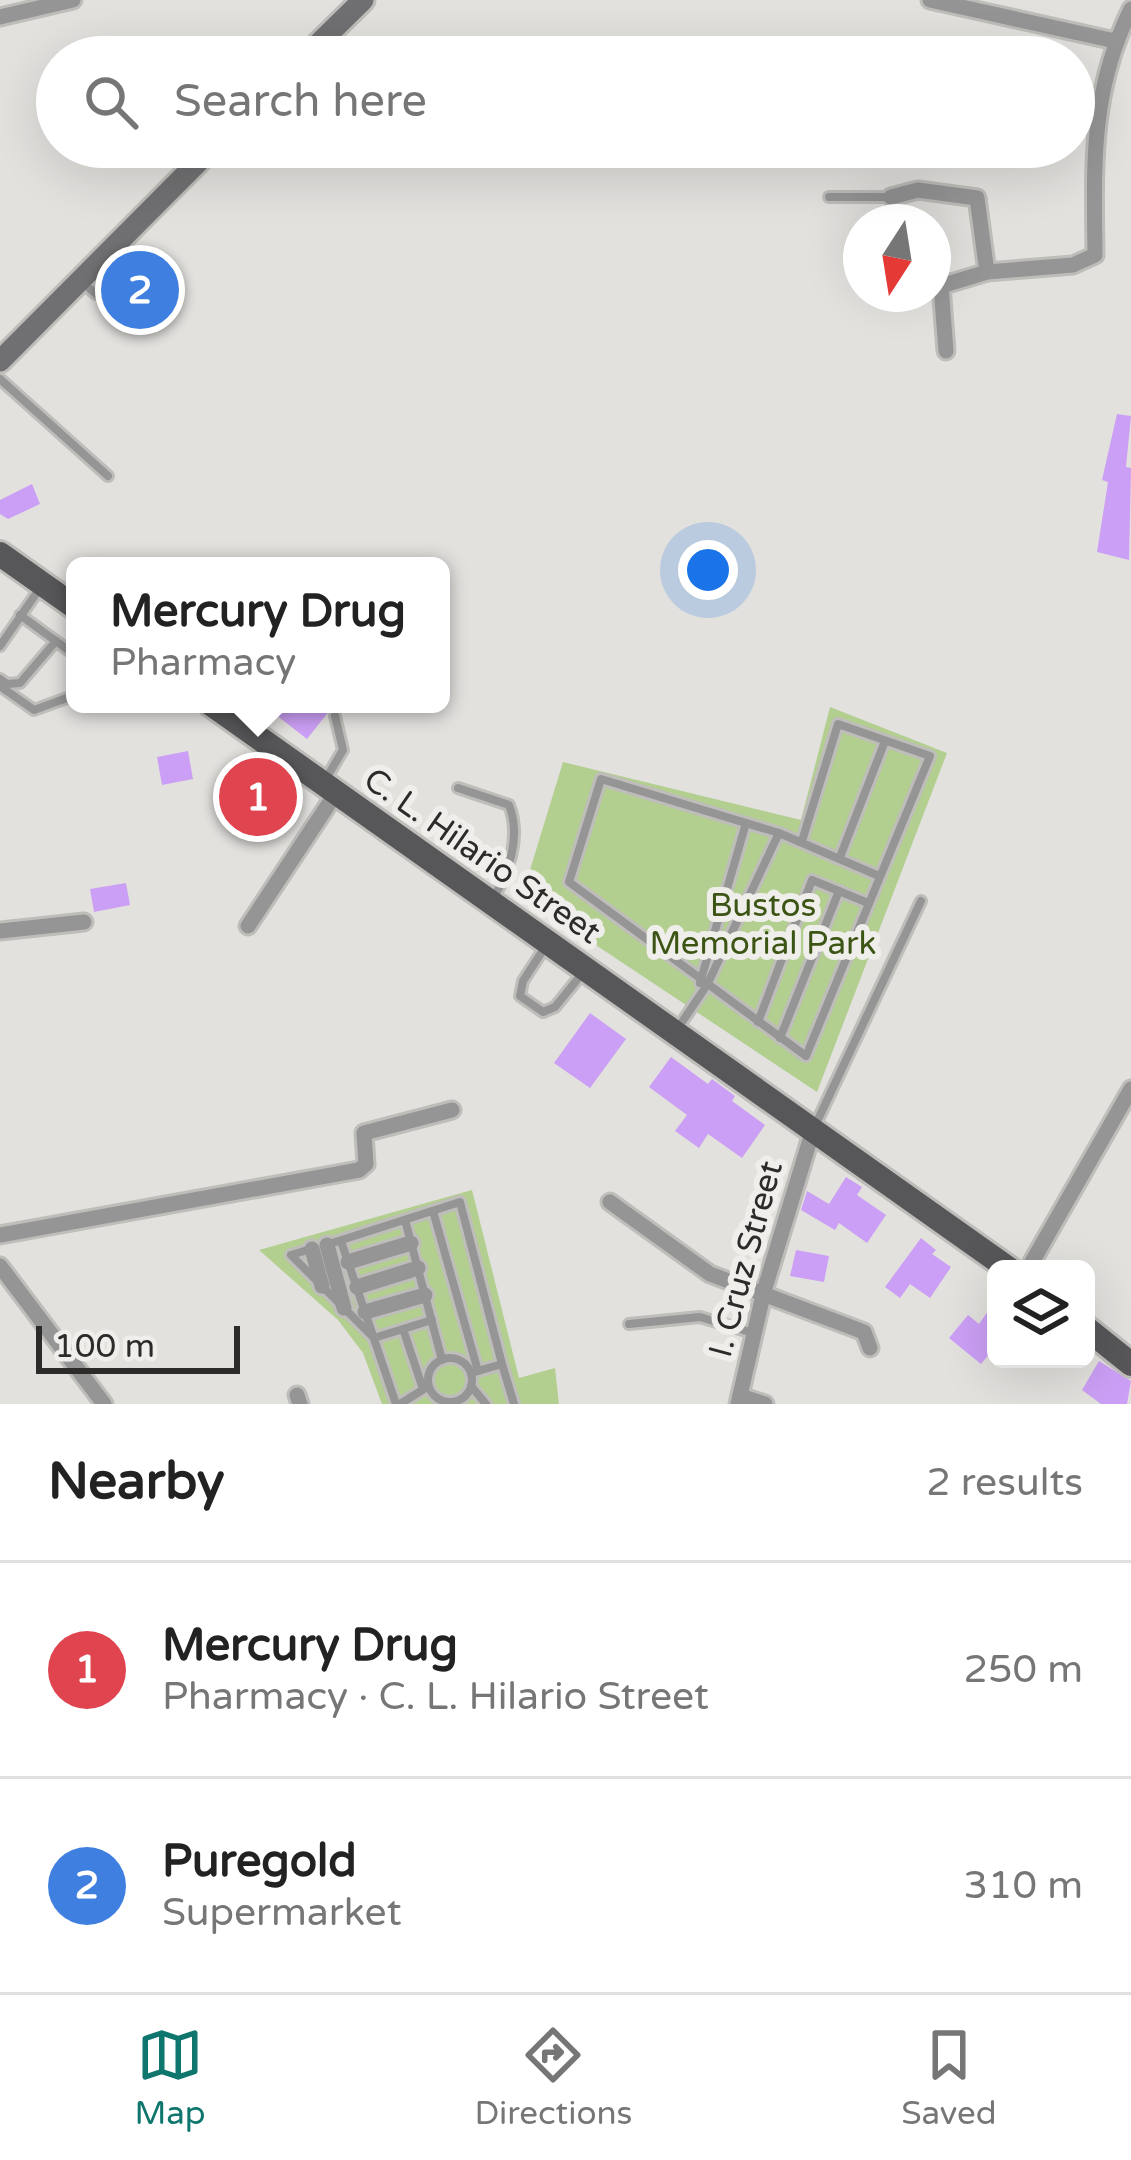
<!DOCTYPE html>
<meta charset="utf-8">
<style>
:root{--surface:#fff;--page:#f6f6f6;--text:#222;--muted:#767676;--line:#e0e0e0;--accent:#0f766e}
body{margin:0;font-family:"Varela Round",sans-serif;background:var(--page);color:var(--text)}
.controls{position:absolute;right:36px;bottom:36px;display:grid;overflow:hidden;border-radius:18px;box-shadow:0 12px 48px #0002}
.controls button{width:108px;height:108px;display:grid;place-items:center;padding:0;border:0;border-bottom:3px solid var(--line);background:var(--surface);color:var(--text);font:60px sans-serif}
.compass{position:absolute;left:843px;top:204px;width:108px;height:108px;border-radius:50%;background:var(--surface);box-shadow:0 12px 48px #0002;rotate:192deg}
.scale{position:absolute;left:36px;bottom:30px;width:204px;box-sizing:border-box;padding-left:12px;border:6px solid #2c2b2a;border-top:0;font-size:33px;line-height:42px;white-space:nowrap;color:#2c2b2a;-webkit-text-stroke:9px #f0eeeb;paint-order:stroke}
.you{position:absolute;left:708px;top:570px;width:42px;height:42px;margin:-30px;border:9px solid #fff;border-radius:50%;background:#1a73e8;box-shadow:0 0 0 18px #1a73e833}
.badge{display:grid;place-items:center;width:78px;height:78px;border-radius:50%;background:var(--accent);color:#fff;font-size:39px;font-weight:700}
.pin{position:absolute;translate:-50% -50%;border:6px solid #fff;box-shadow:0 3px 12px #0006}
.popup{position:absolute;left:66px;top:557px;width:384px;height:156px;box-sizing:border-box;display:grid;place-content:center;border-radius:18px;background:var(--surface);filter:drop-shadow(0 3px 9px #0005);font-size:39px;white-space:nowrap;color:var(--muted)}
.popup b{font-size:45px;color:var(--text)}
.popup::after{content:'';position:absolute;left:50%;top:100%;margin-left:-24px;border:24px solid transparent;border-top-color:var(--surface)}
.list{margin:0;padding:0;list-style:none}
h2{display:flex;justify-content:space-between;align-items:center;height:156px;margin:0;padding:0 48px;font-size:51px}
h2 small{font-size:39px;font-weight:400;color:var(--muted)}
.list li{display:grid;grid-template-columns:78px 1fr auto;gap:36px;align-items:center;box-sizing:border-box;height:216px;padding:0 48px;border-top:3px solid var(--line)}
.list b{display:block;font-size:45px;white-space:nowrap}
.list p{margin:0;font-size:39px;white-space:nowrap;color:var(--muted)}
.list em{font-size:39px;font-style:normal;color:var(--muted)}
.icon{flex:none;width:66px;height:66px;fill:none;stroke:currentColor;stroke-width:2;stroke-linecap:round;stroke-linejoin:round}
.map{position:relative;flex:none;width:1131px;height:1404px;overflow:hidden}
.search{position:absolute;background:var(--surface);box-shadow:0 12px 48px #0002;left:36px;right:36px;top:36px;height:132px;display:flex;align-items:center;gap:30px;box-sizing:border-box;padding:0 42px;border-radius:66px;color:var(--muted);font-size:45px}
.sheet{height:588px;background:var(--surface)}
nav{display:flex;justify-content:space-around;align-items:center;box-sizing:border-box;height:168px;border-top:3px solid var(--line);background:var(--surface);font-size:33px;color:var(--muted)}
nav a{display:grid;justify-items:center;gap:6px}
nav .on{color:var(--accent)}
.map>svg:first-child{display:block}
.green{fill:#b2cf90}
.building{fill:#cb9ff5}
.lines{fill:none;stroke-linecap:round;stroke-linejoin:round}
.lane-casing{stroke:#bebdba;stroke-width:14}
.street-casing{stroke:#bebdba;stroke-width:21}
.secondary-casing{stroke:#bebdba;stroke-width:27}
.primary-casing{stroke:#bebdba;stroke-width:30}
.lane{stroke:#959596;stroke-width:8}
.street{stroke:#959596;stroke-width:15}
.secondary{stroke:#707072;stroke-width:21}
.primary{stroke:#575759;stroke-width:24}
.labels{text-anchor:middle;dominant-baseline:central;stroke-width:12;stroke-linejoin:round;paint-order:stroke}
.street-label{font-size:33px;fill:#2c2b2a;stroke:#f0eeeb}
.park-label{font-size:33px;fill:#3c5414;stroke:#f0eeeb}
</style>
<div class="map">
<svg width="1131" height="1404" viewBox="0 0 1131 1404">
<rect width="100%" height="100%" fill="#e3e1de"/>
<g class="green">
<polygon points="830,707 947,753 817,1092 522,896 563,762 801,820"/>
<polygon points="472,1190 519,1378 555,1368 559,1404 382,1404 363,1353 338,1320 259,1250"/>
</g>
<g class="building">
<polygon points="1117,414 1131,416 1126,467 1131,468 1129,560 1097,552 1108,482 1102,480"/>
<polygon points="32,484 40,504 8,519 0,514 0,500"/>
<polygon points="262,704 322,704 330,710 307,739"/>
<polygon points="188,751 193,779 162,785 157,757"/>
<polygon points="253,768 286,793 263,825 229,800"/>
<polygon points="126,883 130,905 94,912 90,889"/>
<polygon points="590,1013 626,1039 590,1088 554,1063"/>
<polygon points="671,1057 708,1084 712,1079 735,1096 732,1101 765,1125 742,1158 708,1134 699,1148 675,1131 687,1115 649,1087"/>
<polygon points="846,1177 862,1187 857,1195 886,1215 867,1243 839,1223 835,1230 801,1210 807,1191 829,1204"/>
<polygon points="921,1238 936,1250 932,1254 951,1267 930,1298 910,1284 900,1298 885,1287"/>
<polygon points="796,1250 829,1256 824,1282 790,1276"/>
<polygon points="996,1300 996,1346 981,1364 949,1338 968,1315 979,1324"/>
<polygon points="1099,1361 1131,1381 1127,1404 1101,1404 1082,1390"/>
</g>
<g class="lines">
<g class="lane-casing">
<g id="lane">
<polyline points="829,197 890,197"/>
<polyline points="119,241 138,264 133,283"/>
<polyline points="84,284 96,294 119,296"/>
<polyline points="0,379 108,476"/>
<polyline points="20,615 75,655"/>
<polyline points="0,646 40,588"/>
<polyline points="0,679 7,684 20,683 56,641"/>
<polyline points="0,686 34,710 75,695"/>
<polyline points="327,777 343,750 335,716"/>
<path d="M458,788L509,805C521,836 510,869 494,897"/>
<polyline points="802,841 838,724 930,756 806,1056 569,882 601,779 779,833 879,876"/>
<polyline points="840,857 885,741"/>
<polyline points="547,944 523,981 520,996 543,1012 555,1007 581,975"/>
<polyline points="700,983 746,823"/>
<polyline points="758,1022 812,880 868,903"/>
<polyline points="678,1028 707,985 779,833"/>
<polyline points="780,1038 839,891"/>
<polyline points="814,1128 921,901"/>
<polyline points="433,1211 478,1371"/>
<polyline points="405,1220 442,1360"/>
<polyline points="341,1241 396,1404"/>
<polyline points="326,1245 460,1202 502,1364 471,1373"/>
<polyline points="311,1249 291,1255 374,1338 432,1320"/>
<polyline points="629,1324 700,1317 753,1333"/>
<polyline points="403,1329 423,1389"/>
<circle cx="450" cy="1380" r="22"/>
<polyline points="502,1364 514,1404"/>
<polyline points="471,1386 486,1404"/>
<polyline points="400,1404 424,1389"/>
</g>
</g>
<g class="street-casing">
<g id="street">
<polyline points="930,0 1115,41"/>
<polyline points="0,17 73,0"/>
<path d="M891,197L918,190L977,198L987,272L1073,265L1095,255C1094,166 1090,92 1131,9"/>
<polyline points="946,351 941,286 987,272"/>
<polyline points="248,926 336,793"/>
<polyline points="0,931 84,922"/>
<polyline points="610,1202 710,1274 864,1332 870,1348"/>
<polyline points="0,1235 359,1170 366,1164 364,1133 452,1110"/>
<polyline points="327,1245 344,1308"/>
<polyline points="312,1249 322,1286"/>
<polyline points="348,1262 411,1243"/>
<polyline points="0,1266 104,1404"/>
<polyline points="1028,1269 1131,1089"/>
<polyline points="357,1287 418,1268"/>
<polyline points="365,1312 425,1295"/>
<polyline points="297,1395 300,1404"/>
<polyline points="740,1396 765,1404"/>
<polyline points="738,1404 764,1291 813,1130"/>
</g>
</g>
<g class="secondary-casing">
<g id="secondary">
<polyline points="305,57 363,0"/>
<polyline points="0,361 213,147"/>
</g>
</g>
<g class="primary-casing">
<g id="primary">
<polyline points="0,554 75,607"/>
<polyline points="211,704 1009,1269"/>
<polyline points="1086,1328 1131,1364"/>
</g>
</g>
<use href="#lane" class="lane"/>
<use href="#street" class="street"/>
<use href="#secondary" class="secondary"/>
<use href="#primary" class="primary"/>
</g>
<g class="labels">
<g class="street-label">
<text transform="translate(482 856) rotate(35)">C. L. Hilario Street</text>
<text transform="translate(746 1259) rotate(-75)">I. Cruz Street</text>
</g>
<g class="park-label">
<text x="763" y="905">Bustos<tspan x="763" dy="38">Memorial Park</tspan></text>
</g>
</g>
</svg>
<div class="controls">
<button><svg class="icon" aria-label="layers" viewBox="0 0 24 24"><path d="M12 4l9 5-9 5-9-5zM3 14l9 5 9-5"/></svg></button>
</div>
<svg class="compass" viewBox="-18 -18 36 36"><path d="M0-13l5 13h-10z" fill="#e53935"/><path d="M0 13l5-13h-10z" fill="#767676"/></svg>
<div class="scale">100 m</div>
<div class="you"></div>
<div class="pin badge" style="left:258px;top:797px;background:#e0444e">1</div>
<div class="popup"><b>Mercury Drug</b>Pharmacy</div>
<div class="pin badge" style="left:140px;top:290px;background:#3f7fe0">2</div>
<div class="search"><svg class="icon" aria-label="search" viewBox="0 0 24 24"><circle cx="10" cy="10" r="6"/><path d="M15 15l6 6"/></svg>Search here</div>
</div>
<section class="sheet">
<h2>Nearby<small>2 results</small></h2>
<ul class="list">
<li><span class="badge" style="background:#e0444e">1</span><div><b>Mercury Drug</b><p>Pharmacy · C. L. Hilario Street</p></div><em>250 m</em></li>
<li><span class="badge" style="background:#3f7fe0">2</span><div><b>Puregold</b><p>Supermarket</p></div><em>310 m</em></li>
</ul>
</section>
<nav>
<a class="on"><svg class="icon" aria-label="map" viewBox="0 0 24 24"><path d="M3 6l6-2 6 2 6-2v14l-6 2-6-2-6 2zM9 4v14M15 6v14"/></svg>Map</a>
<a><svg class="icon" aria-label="directions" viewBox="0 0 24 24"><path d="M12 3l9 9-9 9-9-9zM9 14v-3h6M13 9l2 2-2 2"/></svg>Directions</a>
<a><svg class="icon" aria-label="saved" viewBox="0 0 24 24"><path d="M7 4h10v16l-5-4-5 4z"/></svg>Saved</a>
</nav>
